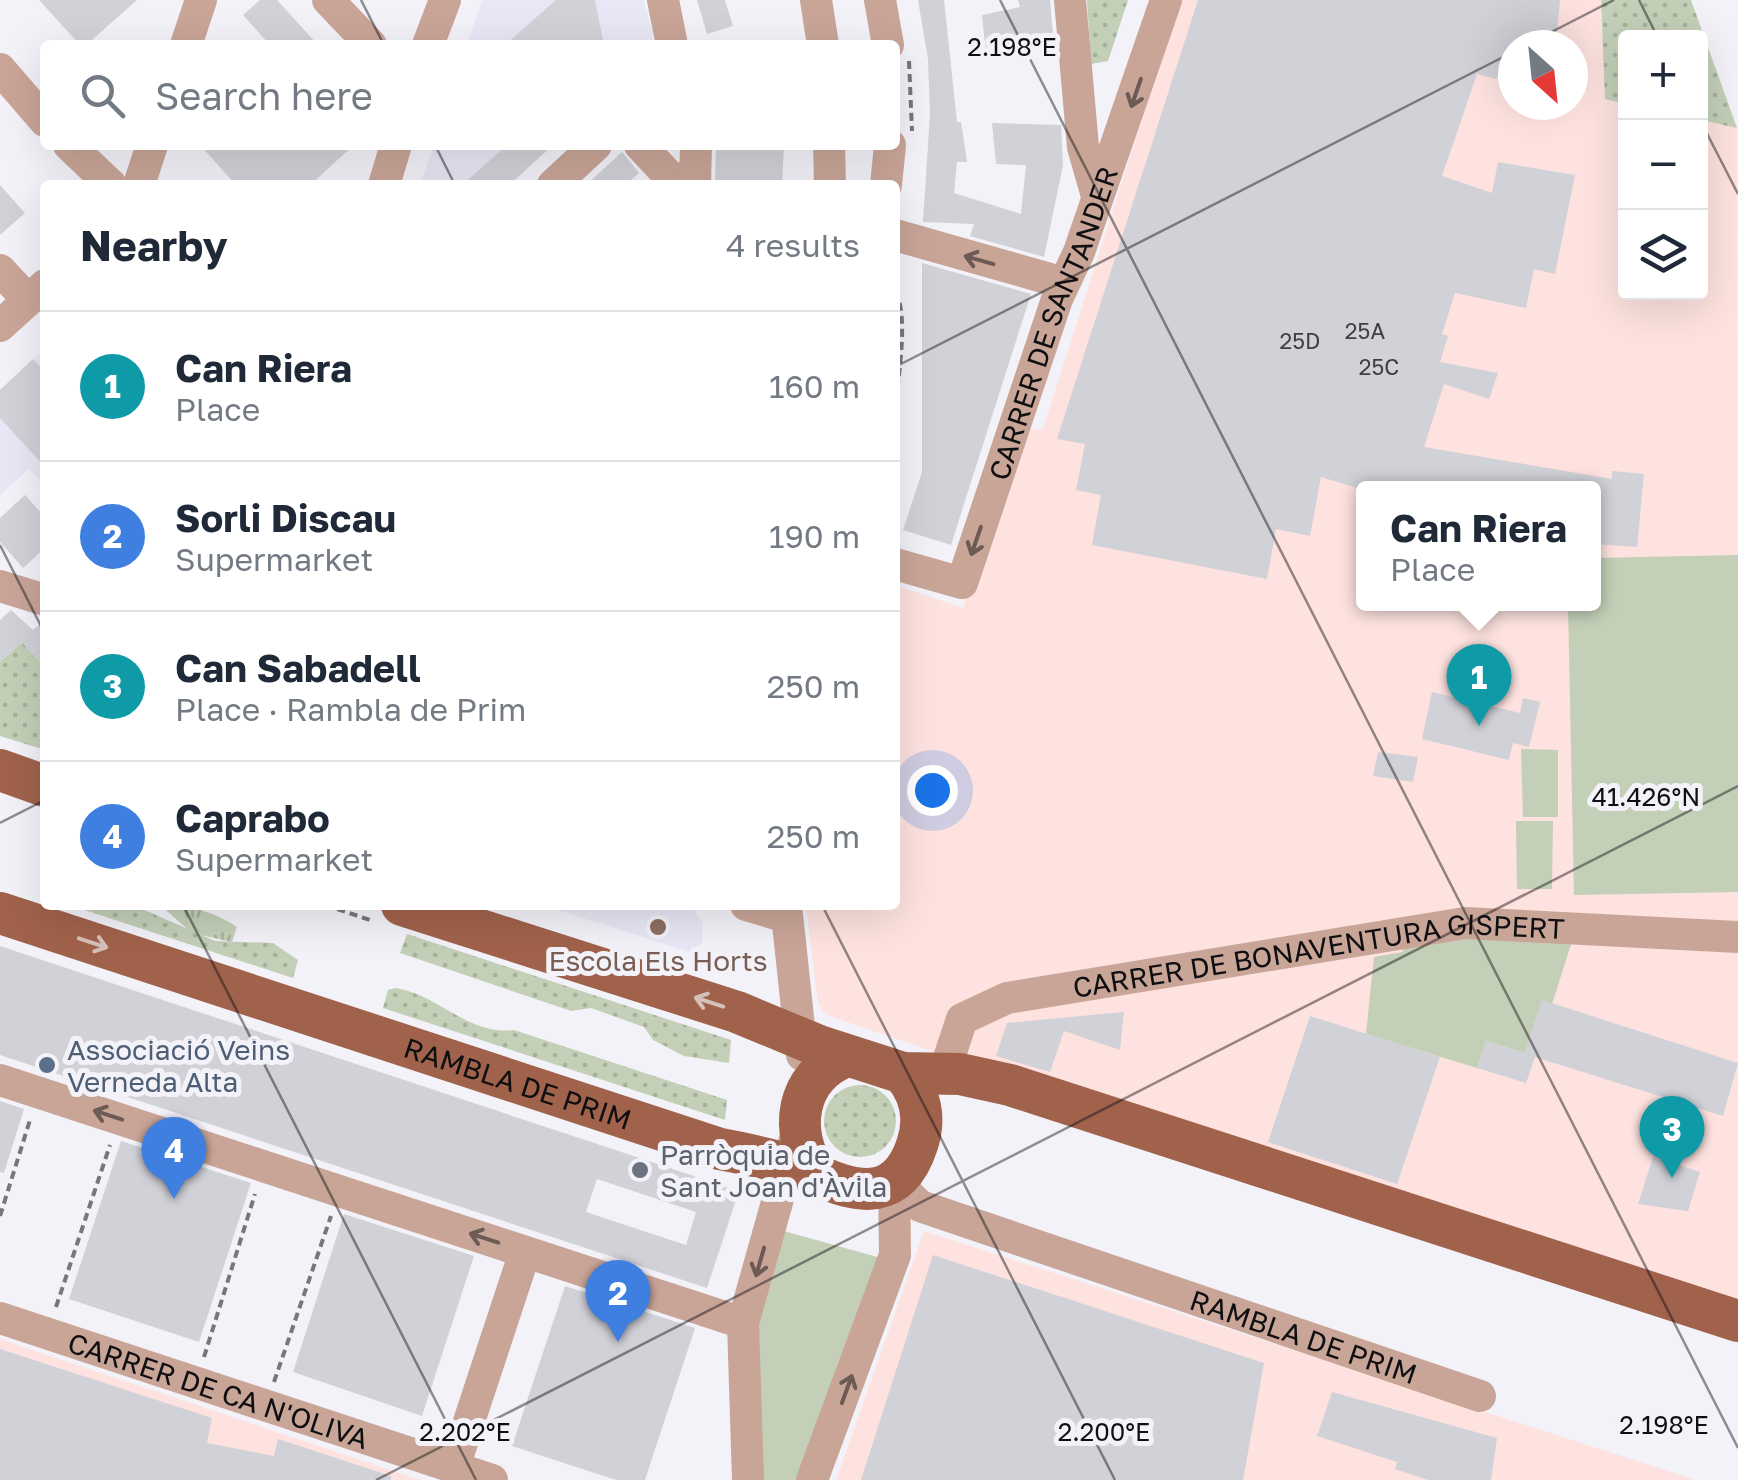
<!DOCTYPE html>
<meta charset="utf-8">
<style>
:root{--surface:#fff;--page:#f2f2f3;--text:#1f2937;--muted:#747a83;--line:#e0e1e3;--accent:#c74489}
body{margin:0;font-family:"Golos Text",sans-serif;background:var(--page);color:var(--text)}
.controls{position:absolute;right:30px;top:30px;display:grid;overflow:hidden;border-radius:10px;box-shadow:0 10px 40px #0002}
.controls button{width:90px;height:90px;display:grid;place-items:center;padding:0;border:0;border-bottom:2px solid var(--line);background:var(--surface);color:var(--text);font:50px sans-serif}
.compass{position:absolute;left:1498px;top:30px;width:90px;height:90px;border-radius:50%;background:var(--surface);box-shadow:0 10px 40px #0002;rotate:153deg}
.you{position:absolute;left:932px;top:790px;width:35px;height:35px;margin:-25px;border:8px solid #fff;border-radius:50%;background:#1a73e8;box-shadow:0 0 0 15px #1a73e833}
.badge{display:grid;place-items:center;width:65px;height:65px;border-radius:50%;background:var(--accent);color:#fff;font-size:32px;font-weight:700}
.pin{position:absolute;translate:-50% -82px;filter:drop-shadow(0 2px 5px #0008)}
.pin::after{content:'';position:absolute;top:52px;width:35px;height:30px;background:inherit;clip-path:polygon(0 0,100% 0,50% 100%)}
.popup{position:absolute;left:1356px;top:481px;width:245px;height:130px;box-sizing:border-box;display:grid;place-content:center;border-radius:10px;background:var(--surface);filter:drop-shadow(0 2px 8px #0005);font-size:32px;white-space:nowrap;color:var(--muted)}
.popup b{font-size:38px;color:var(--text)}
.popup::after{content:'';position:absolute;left:50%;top:100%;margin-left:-20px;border:20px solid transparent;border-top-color:var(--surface)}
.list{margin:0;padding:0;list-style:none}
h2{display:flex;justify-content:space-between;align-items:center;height:130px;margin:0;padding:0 40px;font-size:42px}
h2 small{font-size:32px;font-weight:400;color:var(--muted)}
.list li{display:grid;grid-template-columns:65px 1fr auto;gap:30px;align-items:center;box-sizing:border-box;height:150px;padding:0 40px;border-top:2px solid var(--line)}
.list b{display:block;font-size:38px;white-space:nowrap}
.list p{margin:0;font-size:32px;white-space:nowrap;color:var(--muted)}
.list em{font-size:32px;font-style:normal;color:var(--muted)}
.icon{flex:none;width:55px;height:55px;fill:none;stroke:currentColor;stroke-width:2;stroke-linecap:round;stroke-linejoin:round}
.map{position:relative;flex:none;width:1738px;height:1480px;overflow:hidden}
.search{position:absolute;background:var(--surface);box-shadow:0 10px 40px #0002;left:40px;top:40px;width:860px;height:110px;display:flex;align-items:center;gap:25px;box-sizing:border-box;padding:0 35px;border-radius:10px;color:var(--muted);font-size:38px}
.panel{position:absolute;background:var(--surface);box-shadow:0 10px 40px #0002;left:40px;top:180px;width:860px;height:730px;border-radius:10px}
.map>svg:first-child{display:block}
.industrial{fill:#fde2df;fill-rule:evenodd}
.built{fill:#e8e7f5}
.grass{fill:url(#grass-dots)}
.park{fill:url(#park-tufts)}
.pitch{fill:#c3cfb7}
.building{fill:#d1d1d8;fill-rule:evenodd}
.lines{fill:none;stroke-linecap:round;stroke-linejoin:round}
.path{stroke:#77767b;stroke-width:4;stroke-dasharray:8 5;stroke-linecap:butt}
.minor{stroke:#c9a598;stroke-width:32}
.major{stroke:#a1624b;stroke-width:42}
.oneway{stroke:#6c5a54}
.oneway2{stroke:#d6c0bc}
.ticks{fill:none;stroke:#0f0f11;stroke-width:2.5;stroke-opacity:0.45}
.education-dot{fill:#8d6e63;stroke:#f3f2f9;stroke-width:4}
.service-dot{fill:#5c6f8a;stroke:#f3f2f9;stroke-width:4}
.worship-dot{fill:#6b7280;stroke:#f3f2f9;stroke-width:4}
.labels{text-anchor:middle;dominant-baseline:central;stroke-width:10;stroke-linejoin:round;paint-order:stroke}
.number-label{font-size:22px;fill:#404043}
.street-label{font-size:28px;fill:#0f0f11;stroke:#f3f2f9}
.education-label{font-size:28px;fill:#785e54;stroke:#f3f2f9}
.service-label{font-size:28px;fill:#4e5e75;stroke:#f3f2f9;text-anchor:start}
.worship-label{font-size:28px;fill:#5b616d;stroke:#f3f2f9;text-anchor:start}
.ticks-label{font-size:25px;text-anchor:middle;fill:#0f0f11;stroke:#f3f2f9;stroke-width:10;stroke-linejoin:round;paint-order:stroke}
</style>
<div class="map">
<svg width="1738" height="1480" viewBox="0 0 1738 1480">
<defs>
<pattern id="grass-dots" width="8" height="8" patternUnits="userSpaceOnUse" patternTransform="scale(2.5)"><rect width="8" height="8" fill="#c3cfb7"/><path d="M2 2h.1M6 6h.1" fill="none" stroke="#a6b19c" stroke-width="1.8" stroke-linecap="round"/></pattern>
<pattern id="park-tufts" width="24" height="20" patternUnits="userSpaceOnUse" patternTransform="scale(2.5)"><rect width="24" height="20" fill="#c3cfb7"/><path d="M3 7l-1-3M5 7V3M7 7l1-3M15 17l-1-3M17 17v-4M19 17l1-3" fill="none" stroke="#a6b19c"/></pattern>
</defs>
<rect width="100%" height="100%" fill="#f3f2f9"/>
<g class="industrial">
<path d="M1180,0H1601L1605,99L1625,104L1626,292H1700L1701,120L1737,128L1738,1327L827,1015L818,1004L806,905H895V585L963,608L1025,430L1043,429ZM1513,45H1573V105H1513ZM1364,488H1594V604H1364Z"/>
<polygon points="924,1231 1696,1480 836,1480"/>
<polygon points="0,1339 420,1480 0,1480"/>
</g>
<g class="built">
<polygon points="482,0 643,0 653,32 652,45 467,45"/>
<polygon points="434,145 553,145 509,185 420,185"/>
<polygon points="45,349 45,486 29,469 0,495 0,390"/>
<polygon points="542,905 690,905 703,923 702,943 690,952"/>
</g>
<g class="grass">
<polygon points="1087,0 1128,0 1108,61 1091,64"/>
<polygon points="1601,0 1691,0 1737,128 1701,120 1700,38 1626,38 1625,104 1605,99"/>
<polygon points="22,642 45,668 45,750 0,736 0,662"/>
<polygon points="69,905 133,905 215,941 273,943 298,960 293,978"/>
<polygon points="407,934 731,1040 729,1063 684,1056 653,1040 644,1027 591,1008 571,1011 400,953"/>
<path d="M396,988C439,995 469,1036 514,1030L727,1100L725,1120L383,1008L388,990Z"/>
<circle cx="860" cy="1121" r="36"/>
</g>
<path class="park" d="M160,905C189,905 213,911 237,927L232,942L192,933Z"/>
<g class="pitch">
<polygon points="1738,555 1738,892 1574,895 1568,604 1594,604 1594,558"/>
<polygon points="1521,749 1558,750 1558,817 1523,817"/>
<polygon points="1516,821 1553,821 1552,889 1517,889"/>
<polygon points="1573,938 1552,1004 1542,1001 1525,1053 1486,1041 1477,1068 1366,1034 1374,957 1403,952 1402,940"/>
<polygon points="780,1230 881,1258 799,1480 759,1480 758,1323"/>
</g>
<g class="building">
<polygon points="39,0 137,0 86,45 80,45"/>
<polygon points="260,0 277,0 318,45 270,45 243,15"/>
<polygon points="556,0 595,0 604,45 505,45"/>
<polygon points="697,0 725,0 733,26 707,34"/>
<polygon points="918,0 944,0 957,122 961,122 967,162 957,162 954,193 1021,214 1026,165 996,164 992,123 1061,125 1063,165 1044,257 970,236 974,224 923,222 930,114 928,59"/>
<polygon points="1018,0 1050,0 1054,47 986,54 982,15 1020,7"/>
<polygon points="1198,0 1560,0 1556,45 1513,45 1513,71 1502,70 1496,79 1477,74 1442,176 1492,193 1498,162 1575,175 1555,274 1534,269 1526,308 1455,293 1442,334 1448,336 1440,362 1498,373 1489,399 1444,384 1424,447 1612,479 1612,471 1644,474 1637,547 1594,544 1594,488 1357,488 1321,477 1310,536 1276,529 1267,579 1092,545 1101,495 1076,490 1085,444 1057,439"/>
<polygon points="200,145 354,145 310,185 236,185"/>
<polygon points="507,145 553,145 509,185 462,185"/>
<polygon points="716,145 784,145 782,185 715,185"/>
<polygon points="622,152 639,173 625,185 586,185"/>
<polygon points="0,185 25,213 0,235"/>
<polygon points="922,263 1031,294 951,545 903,530 922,472"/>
<polygon points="33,359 45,372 45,467 0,418 0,390"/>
<polygon points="25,495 45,517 45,548 23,568 0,542 0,518"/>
<polygon points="11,610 33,630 45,620 45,668 22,642 0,662 0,620"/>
<polygon points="1432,692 1520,713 1523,698 1540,702 1529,747 1513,743 1509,760 1422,739"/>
<polygon points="1378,752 1418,757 1413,782 1373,776"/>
<path d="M0,946L739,1191L707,1288L0,1055ZM597,1179L696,1212L686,1245L586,1212Z"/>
<polygon points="1542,1000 1738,1063 1723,1116 1535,1057 1526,1083 1477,1068 1486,1041 1525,1053"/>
<polygon points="1124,1012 1120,1050 1064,1031 1050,1072 996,1056 1007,1023"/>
<polygon points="1310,1016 1440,1057 1397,1184 1268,1142"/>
<polygon points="0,1101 24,1109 4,1173 0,1172"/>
<polygon points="121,1141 251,1183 199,1342 69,1299"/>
<polygon points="1653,1157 1700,1172 1688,1211 1638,1204"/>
<polygon points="344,1214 474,1256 422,1416 293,1372"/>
<polygon points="933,1255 1264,1363 1243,1480 861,1480"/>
<polygon points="565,1286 695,1328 645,1480 616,1480 512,1446"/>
<polygon points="0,1349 212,1418 207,1443 274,1456 278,1439 391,1476 391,1480 0,1480"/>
<polygon points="1332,1392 1497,1438 1491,1480 1428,1480 1395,1469 1397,1462 1317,1436"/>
</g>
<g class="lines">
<g class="path">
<polyline points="909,61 912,131"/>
<path d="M895,291C910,316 897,382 895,412"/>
<polyline points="325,905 373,921"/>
<polyline points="751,970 765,973"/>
<polyline points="0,1216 30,1120"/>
<polyline points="56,1307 110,1145"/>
<polyline points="204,1357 255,1194"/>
<polyline points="274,1382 331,1216"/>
</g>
<g class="minor">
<polyline points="328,0 371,45"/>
<polyline points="663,0 672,45"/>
<polyline points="816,0 823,45"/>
<polyline points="880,0 888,45"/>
<polyline points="1070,0 1083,147 1097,196"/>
<polyline points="186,45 201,0"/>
<polyline points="428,45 445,0"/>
<polyline points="0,69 45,121"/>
<polyline points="69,145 111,185"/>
<polyline points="640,145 670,177 695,181"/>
<polyline points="829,145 830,185"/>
<polyline points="139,185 152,145"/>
<polyline points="384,185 396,145"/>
<polyline points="553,185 596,145"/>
<polyline points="695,185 696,145"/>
<polyline points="886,185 890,145"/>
<polyline points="895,235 1064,283"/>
<polyline points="0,270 28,300"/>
<polyline points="0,326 45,285"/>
<path id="s1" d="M895,564L962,583L1057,299L1079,252L1166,0"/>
<polyline points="0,586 45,600"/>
<polyline points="746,905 786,917"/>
<polyline points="786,905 802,1055"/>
<path id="s2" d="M944,1073L962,1019L1007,998L1465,923L1738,937"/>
<polyline points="0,1080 743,1323"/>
<path id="s3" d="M894,1180L920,1206L1480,1396"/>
<path id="s4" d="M0,1318L492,1480"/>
<polyline points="454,1467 522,1261"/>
<polyline points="748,1480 743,1323 794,1142"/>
<polyline points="812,1480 895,1255 894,1180"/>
</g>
<g class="major">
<polyline points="0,770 45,786"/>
<polyline points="402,905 737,1012 819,1046 903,1073 960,1074 1010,1085 1738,1321"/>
<path id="s5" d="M0,913L720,1149C747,1154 793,1164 817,1175C859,1195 899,1200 917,1145C926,1119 921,1094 903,1073"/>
<path d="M817,1175C788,1131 795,1077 846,1056"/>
</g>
</g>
<defs><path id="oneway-shaft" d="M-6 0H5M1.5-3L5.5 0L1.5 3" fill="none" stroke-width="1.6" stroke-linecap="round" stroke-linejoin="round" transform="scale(2.5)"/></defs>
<g class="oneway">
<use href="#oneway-shaft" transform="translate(1136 93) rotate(109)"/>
<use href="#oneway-shaft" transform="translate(979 260) rotate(-164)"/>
<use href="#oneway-shaft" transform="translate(976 541) rotate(109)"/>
<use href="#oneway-shaft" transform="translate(108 1115) rotate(-162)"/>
<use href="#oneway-shaft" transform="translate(484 1238) rotate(-162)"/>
<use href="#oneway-shaft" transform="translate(760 1262) rotate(106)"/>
<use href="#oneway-shaft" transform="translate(847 1389) rotate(-70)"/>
</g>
<g class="oneway2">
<use href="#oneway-shaft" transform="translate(93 943) rotate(18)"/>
<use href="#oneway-shaft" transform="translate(709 1002) rotate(-162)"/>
</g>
<path class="ticks" d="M361,0L384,45M1000,0L1738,1448M1639,0L1658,38M1526,45L1614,0M1700,120L1738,194M435,145L455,185M895,367L1513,52M0,545L45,634M0,823L45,800M183,905L476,1480M822,905L1115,1480M376,1480L1738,786"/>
<circle class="education-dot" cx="658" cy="927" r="10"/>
<circle class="service-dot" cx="47" cy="1065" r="10"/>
<circle class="worship-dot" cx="640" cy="1170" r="10"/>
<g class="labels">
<g class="number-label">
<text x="1365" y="330">25A</text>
<text x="1300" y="340">25D</text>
<text x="1379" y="366">25C</text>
</g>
<g class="street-label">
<text stroke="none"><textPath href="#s1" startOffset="345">CARRER DE SANTANDER</textPath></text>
<text stroke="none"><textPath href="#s2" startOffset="422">CARRER DE BONAVENTURA GISPERT</textPath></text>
<text stroke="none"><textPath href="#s5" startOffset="545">RAMBLA DE PRIM</textPath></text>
<text stroke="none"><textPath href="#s3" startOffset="442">RAMBLA DE PRIM</textPath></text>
<text stroke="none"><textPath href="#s4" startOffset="230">CARRER DE CA N'OLIVA</textPath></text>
</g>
<g class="education-label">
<text x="658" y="960">Escola Els Horts</text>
</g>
<g class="service-label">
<text x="67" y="1049">Associació Veins<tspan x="67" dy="32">Verneda Alta</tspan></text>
</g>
<g class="worship-label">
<text x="660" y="1154">Parròquia de<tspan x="660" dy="32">Sant Joan d'Àvila</tspan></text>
</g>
</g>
<g class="ticks-label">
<text x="1012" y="56">2.198°E</text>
<text x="1646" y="806">41.426°N</text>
<text x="1664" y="1434">2.198°E</text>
<text x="465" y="1441">2.202°E</text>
<text x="1104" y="1441">2.200°E</text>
</g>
</svg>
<div class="controls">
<button>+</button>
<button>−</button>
<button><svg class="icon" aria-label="layers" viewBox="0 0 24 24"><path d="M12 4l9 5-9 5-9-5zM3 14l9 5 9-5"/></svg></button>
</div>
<svg class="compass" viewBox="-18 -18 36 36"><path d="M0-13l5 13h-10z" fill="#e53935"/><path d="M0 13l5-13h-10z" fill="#747a83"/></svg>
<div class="you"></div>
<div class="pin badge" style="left:1479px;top:726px;background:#0f9aa8">1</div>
<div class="popup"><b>Can Riera</b>Place</div>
<div class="pin badge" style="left:618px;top:1342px;background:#3f7fe0">2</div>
<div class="pin badge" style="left:1672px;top:1178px;background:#0f9aa8">3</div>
<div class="pin badge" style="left:174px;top:1199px;background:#3f7fe0">4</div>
<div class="search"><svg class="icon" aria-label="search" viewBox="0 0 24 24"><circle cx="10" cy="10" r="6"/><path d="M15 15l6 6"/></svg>Search here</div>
<section class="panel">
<h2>Nearby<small>4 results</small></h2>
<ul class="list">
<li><span class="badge" style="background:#0f9aa8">1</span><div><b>Can Riera</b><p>Place</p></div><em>160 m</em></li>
<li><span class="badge" style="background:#3f7fe0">2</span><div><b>Sorli Discau</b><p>Supermarket</p></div><em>190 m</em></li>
<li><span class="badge" style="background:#0f9aa8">3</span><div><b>Can Sabadell</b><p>Place · Rambla de Prim</p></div><em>250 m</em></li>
<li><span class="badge" style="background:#3f7fe0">4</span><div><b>Caprabo</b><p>Supermarket</p></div><em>250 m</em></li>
</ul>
</section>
</div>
